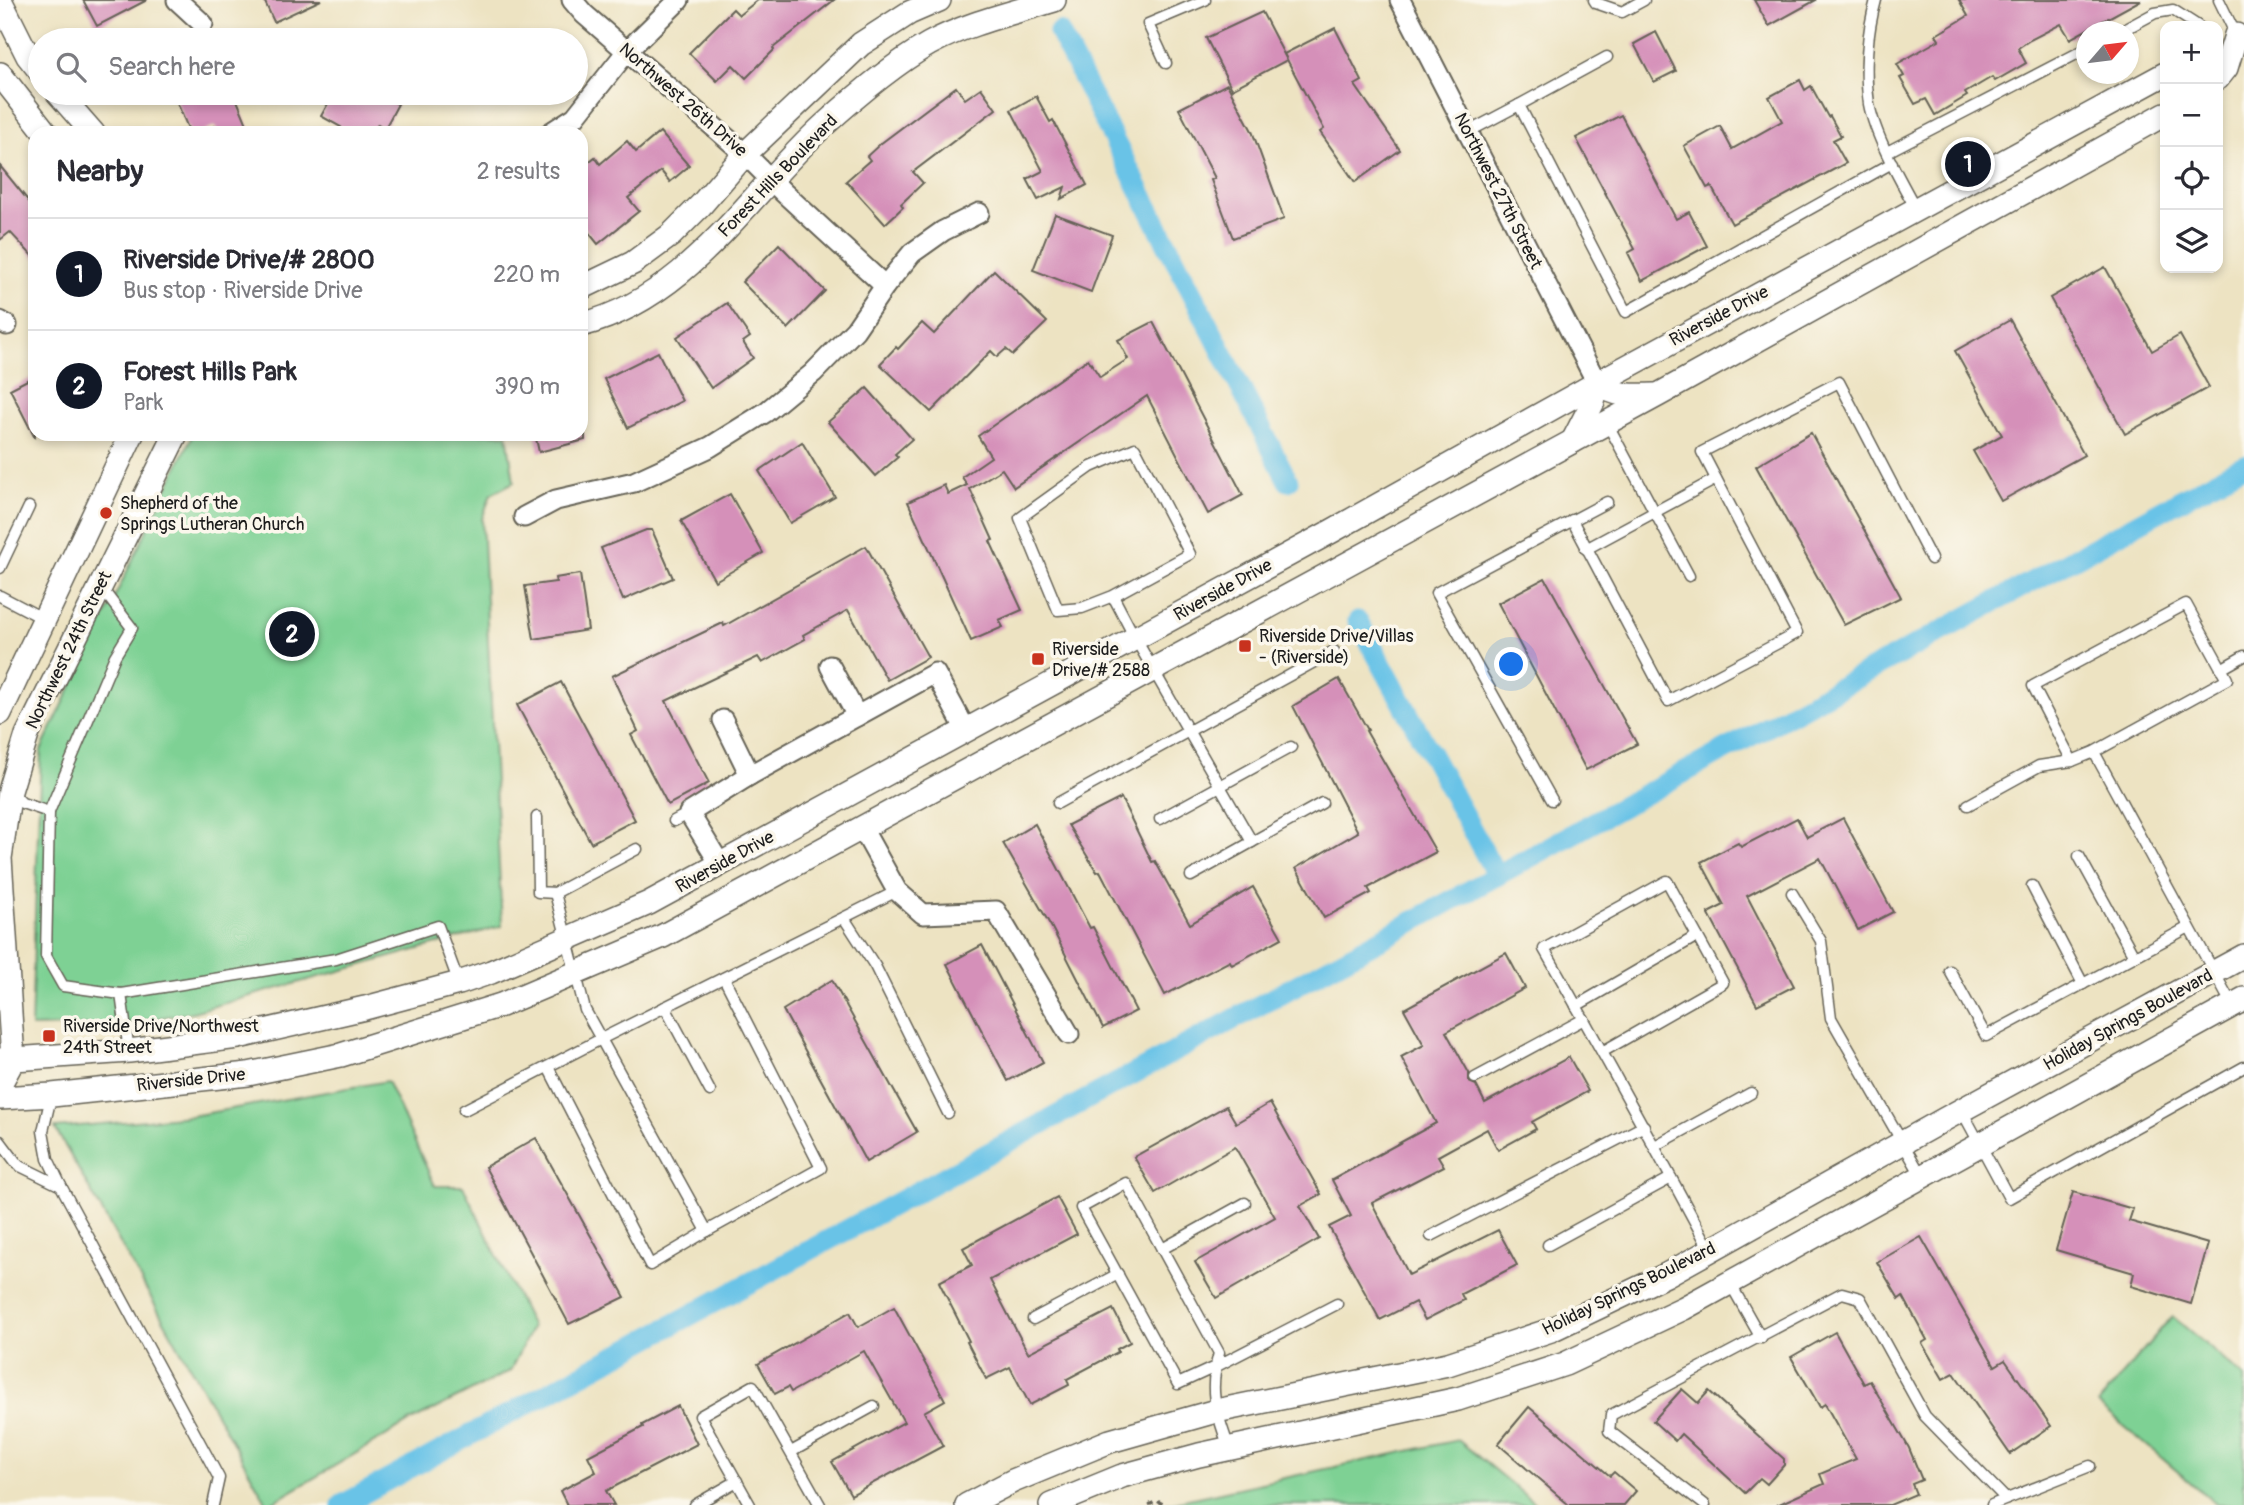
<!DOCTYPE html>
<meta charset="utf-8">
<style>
:root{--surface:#fff;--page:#f2f2f3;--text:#2b2b33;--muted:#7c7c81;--line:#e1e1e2;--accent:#111827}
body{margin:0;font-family:Pangolin,sans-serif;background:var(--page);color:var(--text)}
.controls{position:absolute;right:21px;top:21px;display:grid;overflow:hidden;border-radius:14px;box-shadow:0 4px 10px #0003}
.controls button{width:63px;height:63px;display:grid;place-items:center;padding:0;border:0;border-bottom:2px solid var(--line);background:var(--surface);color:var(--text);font:35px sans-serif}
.compass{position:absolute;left:2076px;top:21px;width:63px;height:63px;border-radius:50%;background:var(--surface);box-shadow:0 4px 10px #0003;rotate:62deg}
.you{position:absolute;left:1512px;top:665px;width:24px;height:24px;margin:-18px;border:5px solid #fff;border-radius:50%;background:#1a73e8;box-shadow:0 0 0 10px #1a73e833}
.badge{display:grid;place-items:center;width:46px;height:46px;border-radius:50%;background:var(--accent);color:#fff;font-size:23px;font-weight:700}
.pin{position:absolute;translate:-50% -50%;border:4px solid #fff;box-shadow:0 2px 7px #0006}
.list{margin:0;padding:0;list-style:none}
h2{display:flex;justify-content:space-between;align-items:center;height:91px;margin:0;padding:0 28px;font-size:30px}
h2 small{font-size:23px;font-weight:400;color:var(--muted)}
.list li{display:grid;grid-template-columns:46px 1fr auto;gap:21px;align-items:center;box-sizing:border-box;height:112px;padding:0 28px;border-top:2px solid var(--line)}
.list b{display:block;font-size:26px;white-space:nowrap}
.list p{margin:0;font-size:23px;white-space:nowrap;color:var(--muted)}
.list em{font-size:23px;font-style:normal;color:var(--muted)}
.icon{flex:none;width:38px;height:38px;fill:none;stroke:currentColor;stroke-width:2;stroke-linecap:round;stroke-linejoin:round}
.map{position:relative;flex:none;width:2244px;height:1505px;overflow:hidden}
.search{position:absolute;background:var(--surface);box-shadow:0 4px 10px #0003;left:28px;top:28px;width:560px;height:77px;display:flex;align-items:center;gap:18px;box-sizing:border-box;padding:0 24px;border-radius:38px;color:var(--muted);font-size:26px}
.panel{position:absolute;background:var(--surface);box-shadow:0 4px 10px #0003;left:28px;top:126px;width:560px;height:315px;border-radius:21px}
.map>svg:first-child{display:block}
.green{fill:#7ed194;stroke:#4d7658;stroke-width:2}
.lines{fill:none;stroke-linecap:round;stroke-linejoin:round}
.canal{stroke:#69c3e7;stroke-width:21}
.building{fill:#d590b9}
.service-casing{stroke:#656256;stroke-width:13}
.minor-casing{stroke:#656256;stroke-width:23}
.tertiary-casing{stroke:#656256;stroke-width:26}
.path{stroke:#656256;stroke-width:3.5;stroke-dasharray:5 5;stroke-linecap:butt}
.service{stroke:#fff;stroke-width:10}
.minor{stroke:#fff;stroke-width:19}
.tertiary{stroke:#fff;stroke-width:23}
.poi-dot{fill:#c8321e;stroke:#fbf7ec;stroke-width:2.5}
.labels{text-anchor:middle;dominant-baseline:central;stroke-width:7;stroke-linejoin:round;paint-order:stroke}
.street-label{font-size:18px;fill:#1c1c1c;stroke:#fbf7ec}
.poi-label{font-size:18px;fill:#1c1c1c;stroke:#fbf7ec;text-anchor:start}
</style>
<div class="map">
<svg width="2244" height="1505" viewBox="0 0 2244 1505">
<rect width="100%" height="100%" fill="#fbf7ec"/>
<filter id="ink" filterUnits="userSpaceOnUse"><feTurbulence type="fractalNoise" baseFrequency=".0143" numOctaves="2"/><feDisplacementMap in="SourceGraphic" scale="14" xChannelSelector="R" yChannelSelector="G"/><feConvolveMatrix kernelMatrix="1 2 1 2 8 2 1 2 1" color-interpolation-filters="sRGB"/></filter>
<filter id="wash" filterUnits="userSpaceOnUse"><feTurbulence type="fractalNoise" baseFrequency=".00686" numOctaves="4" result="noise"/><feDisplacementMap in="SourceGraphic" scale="28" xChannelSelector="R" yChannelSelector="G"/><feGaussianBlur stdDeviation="1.57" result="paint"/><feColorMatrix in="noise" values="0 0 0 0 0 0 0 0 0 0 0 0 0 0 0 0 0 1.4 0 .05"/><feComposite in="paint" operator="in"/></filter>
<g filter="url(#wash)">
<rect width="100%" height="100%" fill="#ede3c2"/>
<g class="green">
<polygon points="193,434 507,434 514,482 491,494 482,519 502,926 193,1012 118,1025 31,1027 41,750"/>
<polygon points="387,1081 435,1186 463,1186 532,1327 510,1371 411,1421 268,1505 55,1128 191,1116"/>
<polygon points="2172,1316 2244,1377 2244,1505 2217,1505 2098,1404"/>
<polygon points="1458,1440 1537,1505 1161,1505"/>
</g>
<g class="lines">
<g class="canal">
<polyline points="1059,32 1288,481"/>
<polyline points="1358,621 1497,876"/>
<polyline points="342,1505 1405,926 2244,465"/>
</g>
</g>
<g id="blocks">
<g class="building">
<polygon points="83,0 147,0 97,26"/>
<polygon points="264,0 321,0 274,22"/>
<polygon points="758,0 834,0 773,48 774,50 746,78 733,65 717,81 689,53 733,9 739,15"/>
<polygon points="1754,0 1816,0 1769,26"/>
<polygon points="1959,0 2141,0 2070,39 2061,24 2030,40 2018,48 2026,63 1995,81 1992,77 1965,93 1967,96 1935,115 1926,99 1915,104 1900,78 1904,76 1897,64 1939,40 1936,35 1968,16"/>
<polygon points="1262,12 1287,60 1232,89 1206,38"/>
<polygon points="1335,28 1362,81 1355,85 1400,150 1355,182 1320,132 1324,129 1284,54"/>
<polygon points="1656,32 1676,71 1654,82 1634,44"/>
<polygon points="1800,80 1805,90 1811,86 1828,117 1830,116 1841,136 1833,140 1846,163 1732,224 1711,186 1707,188 1684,146 1720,126 1732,149 1782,121 1769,97"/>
<polygon points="1227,84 1252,131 1284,219 1233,238 1211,180 1215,178 1179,109"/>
<polygon points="956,87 965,99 981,88 996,109 913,172 923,183 901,204 903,207 885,224 846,181 870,160 867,156 880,144"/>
<polygon points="173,93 234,93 249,129 240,133 218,133 215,126 198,133 190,133"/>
<polygon points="334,93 377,93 398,104 385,128 378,124 373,133 337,133 341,127 321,116"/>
<polygon points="1036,96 1050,122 1053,120 1087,185 1061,199 1065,187 1038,200 1027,179 1043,171 1011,110"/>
<polygon points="1621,115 1676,219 1689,212 1707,246 1642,281 1628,253 1635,249 1576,138"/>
<polygon points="660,132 689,166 670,182 661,171 628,198 639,211 598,244 581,223 581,168 595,157 600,164 627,141 636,152"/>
<polygon points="0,166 35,209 35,259 10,232 0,240"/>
<polygon points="1055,214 1112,235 1091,292 1033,270"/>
<polygon points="779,244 825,291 788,329 742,282"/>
<polygon points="2105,267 2152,351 2180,335 2209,387 2125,434 2050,298"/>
<polygon points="994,270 1047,322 1013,355 1006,349 997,357 991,351 931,412 880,364 896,347 898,349 922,323 934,334"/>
<polygon points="727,303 750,337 743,342 753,358 711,388 677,337"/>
<polygon points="2010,320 2084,455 2001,501 1973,451 2002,435 1955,351"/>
<polygon points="1153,322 1243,495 1208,514 1147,396 1014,487 1002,469 970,489 993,540 990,541 1022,610 999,620 1003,627 971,641 908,502 944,485 948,494 967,485 962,477 991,457 978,436 1088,359 1100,377 1128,359 1118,340"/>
<polygon points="658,352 682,401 628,428 604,379"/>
<polygon points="35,376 35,438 10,389"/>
<polygon points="867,388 912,439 895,454 898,457 876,476 828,422"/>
<polygon points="1811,433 1901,597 1844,625 1756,466"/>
<polygon points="535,434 585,434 585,440 539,452"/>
<polygon points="802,442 835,497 790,523 759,471"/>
<polygon points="730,494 763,553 715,581 681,521"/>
<polygon points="646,530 652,530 673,578 623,600 601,548"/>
<polygon points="866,546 928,657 887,680 848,610 803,635 805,639 762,663 758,657 666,701 709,783 668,805 631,735 638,731 612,676 723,623 724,626"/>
<polygon points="580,574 588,630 534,639 525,586 556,582 555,578"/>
<polygon points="1545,578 1637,744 1586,770 1498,603"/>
<polygon points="1339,679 1368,730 1366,731 1436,852 1368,888 1371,893 1324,918 1296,868 1358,832 1293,706"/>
<polygon points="561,682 635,820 591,843 517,705"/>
<polygon points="1121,798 1152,862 1155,861 1190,924 1253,887 1282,938 1232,965 1230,961 1165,995 1100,871 1097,872 1068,825"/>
<polygon points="1797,818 1807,837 1843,818 1893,912 1858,930 1820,858 1747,896 1794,986 1757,1005 1708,913 1724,905 1701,862 1738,843 1741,847"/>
<polygon points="1035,824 1090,928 1093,927 1136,1011 1103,1028 1052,928 1003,843"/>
<polygon points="982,945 1043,1062 1008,1081 947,964"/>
<polygon points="1506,953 1525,988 1446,1032 1469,1073 1469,1082 1476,1085 1485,1103 1569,1057 1588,1091 1532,1122 1536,1129 1498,1150 1487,1129 1438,1156 1444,1166 1372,1203 1409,1275 1498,1230 1517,1265 1461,1294 1464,1300 1425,1320 1415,1302 1380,1320 1329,1227 1351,1216 1332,1180 1436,1123 1401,1057 1424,1045 1404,1009"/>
<polygon points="832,980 917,1132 866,1162 783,1010"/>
<polygon points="1270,1103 1321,1194 1300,1206 1319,1239 1216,1298 1195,1262 1275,1217 1235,1147 1155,1193 1134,1157 1226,1106 1236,1123"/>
<polygon points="536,1138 625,1297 569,1324 485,1167"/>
<polygon points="2073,1192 2133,1209 2129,1221 2208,1244 2191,1304 2131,1286 2134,1273 2056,1250"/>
<polygon points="1057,1197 1077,1234 990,1280 1028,1353 1113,1309 1130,1342 1117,1349 1118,1352 1067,1379 1069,1385 1030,1405 1010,1367 986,1379 967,1342 969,1341 939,1282 972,1265 963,1248"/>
<polygon points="1921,1237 1995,1366 2005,1360 2051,1426 2010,1454 1954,1373 1943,1379 1922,1343 1927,1340 1903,1296 1899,1299 1877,1262"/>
<polygon points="894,1307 945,1400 924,1412 943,1446 851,1495 832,1462 904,1422 864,1351 791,1392 788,1387 775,1394 758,1364 850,1312 858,1327"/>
<polygon points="1835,1332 1864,1384 1870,1381 1909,1448 1922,1480 1912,1484 1916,1494 1890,1505 1777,1505 1824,1484 1820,1474 1856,1459 1825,1404 1820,1407 1791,1357"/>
<polygon points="1682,1389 1698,1403 1709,1391 1784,1459 1784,1465 1767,1484 1760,1478 1745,1493 1681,1434 1675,1441 1653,1421"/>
<polygon points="678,1406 697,1444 606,1491 614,1505 567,1505 560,1491 596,1472 588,1456 643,1427 642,1425"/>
<polygon points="1529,1407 1610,1476 1614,1472 1636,1491 1624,1505 1569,1505 1498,1444"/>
</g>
</g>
</g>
<g filter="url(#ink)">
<use href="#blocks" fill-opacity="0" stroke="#656256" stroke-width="2"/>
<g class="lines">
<g class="service-casing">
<g id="service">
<polyline points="1594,0 1596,3 1622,12 1644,0"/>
<path d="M1876,0C1867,32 1864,71 1869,104C1875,136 1900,180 1916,209"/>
<polyline points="2219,0 2236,35"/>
<polyline points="2120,32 2155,13 2173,10 2198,26"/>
<polyline points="1166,63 1148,24 1205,0"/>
<polyline points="1519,105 1607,57"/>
<polyline points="1468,132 1519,105 1626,312 1892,163"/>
<polyline points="1887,152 2086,49"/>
<polyline points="1607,423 1689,576"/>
<polyline points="1572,520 1668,701 1797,633 1702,452 1839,382 1931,559"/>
<polyline points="1586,549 1716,479"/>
<polyline points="0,568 29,507"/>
<polyline points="0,596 44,619"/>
<polyline points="1113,596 1082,608 1058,610 1020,518 1091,467 1135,448 1190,554 1113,596 1135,638 1252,842 1191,876"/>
<polyline points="2221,669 2244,656"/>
<polyline points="2094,752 2072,761 2033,686 2186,604 2227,679 2094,752 2232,1005"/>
<polyline points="13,794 22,803 49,812 46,956 63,986 121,994 336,959 438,926 459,983"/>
<polyline points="1552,800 1436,593 1607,502"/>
<polyline points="1058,803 1334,651"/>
<polyline points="1968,805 2039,766 2072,761"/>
<polyline points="49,812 115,656 132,628 100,586"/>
<polyline points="537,817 538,892 555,893"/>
<polyline points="1160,819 1291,747"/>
<polyline points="674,821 689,813"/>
<polyline points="1252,842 1322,803"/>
<polyline points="637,849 555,893 585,1010 601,1039 897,891"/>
<polyline points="2079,856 2134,956"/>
<polyline points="2032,886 2083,984"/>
<polyline points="1792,893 1821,941 1831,1018 1921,1175"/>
<polyline points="844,918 875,966 948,1113"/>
<polyline points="1950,971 1986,1036 2189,927"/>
<polyline points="121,994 129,1051"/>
<polyline points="1576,1006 1697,936"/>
<polyline points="665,1007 710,1091"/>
<path d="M1602,1052L1723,983L1667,881L1544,949C1601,1049 1656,1149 1710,1250"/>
<polyline points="548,1067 650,1265 707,1231"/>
<polyline points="1475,1078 1584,1019"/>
<polyline points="51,1097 43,1131 48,1159 61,1186"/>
<polyline points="464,1110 601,1039 707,1231 821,1168 724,978"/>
<polyline points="1962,1111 2009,1198 2244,1067"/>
<polyline points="0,1141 18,1165 61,1186 219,1478 213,1505"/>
<polyline points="1655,1146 1751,1093"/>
<polyline points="1431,1236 1644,1126"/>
<polyline points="1548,1245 1671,1178"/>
<polyline points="1162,1249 1245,1203"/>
<polyline points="1730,1283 1761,1338"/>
<polyline points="1033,1319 1118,1274"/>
<path d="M1229,1448C1216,1410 1208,1393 1219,1353L1126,1183L1081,1208L1178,1384L1215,1367L1337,1304"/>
<polyline points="791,1452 874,1406"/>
<polyline points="695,1505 737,1481"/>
<polyline points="750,1505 700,1416 753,1386 820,1505"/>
<polyline points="1705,1505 1609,1431 1611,1415 1842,1293 1860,1298 1925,1416 2006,1499"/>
<polyline points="1992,1505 2090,1466"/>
</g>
</g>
<g class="minor-casing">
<g id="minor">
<polyline points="177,0 203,24"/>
<polyline points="572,0 584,14 745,154 784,193 885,286"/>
<polyline points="1400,0 1597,383"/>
<polyline points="550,133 575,117 627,51 679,0"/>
<polyline points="0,321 7,325"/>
<polyline points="524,517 556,500 634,482 710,447 766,412 813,373 855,330 885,286 912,253 943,231 979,213"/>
<polyline points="830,666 857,716 935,673 966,730"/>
<polyline points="723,720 750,775 857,716"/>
<polyline points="862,828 897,891 923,914 996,911 1069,1034"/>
<polyline points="720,864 689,813 750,775"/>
</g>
</g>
<g class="tertiary-casing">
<g id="tertiary">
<polyline points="0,0 28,56 40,71"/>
<polyline points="0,74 46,133"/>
<polyline points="2218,78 2226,68 2236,35"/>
<polyline points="58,93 93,133"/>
<polyline points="581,288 633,263 671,235 701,205 745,154 861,44 909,13 939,0"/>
<path d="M581,325C690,297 746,196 824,125C856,96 892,65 929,44C967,23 1013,13 1054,0"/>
<path d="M1597,383C1614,396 1633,396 1654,395"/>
<polyline points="1573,441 1593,402 1597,383"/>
<polyline points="0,713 132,434"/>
<polyline points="0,1060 129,1051 238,1037 365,1008 459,983 491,972 649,903 1332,531 1597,383 2165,74"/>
<polyline points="0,1084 13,1060 0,858 10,791 27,735 176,434"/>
<polyline points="0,1098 52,1095 248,1074 341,1055 501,1005 663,936 1658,395 2165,114"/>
<polyline points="967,1505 1013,1481 1110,1441 1216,1411 1448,1364 1551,1330 1666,1275 1945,1119 2244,956"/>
<polyline points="1051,1505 1122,1476 1199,1455 1458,1399 1565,1364 1684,1308 2244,999"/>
</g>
</g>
<polyline class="path" points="1149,1505 1157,1501 1165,1505"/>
<use href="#service" class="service"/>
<use href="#minor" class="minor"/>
<use href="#tertiary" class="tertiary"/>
</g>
</g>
<g class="poi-dot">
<circle cx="106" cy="513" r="7"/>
<rect x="1238" y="639" width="14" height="14" rx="3.5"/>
<rect x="1031" y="652" width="14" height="14" rx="3.5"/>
<rect x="42" y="1029" width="14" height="14" rx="3.5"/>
</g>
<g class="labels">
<g class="street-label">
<text transform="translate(683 100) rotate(41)">Northwest 26th Drive</text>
<text transform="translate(778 176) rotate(-46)">Forest Hills Boulevard</text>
<text transform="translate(1498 191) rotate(63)">Northwest 27th Street</text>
<text transform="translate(1719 316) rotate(-28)">Riverside Drive</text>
<text transform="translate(1223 590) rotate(-29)">Riverside Drive</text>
<text transform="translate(69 650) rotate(-64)">Northwest 24th Street</text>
<text transform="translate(725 862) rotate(-29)">Riverside Drive</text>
<text transform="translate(2128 1020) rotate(-29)">Holiday Springs Boulevard</text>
<text transform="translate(191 1080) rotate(-6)">Riverside Drive</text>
<text transform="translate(1629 1289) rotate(-26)">Holiday Springs Boulevard</text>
</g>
<g class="poi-label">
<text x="120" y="503">Shepherd of the<tspan x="120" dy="21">Springs Lutheran Church</tspan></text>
<text x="1259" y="636">Riverside Drive/Villas<tspan x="1259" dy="21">- (Riverside)</tspan></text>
<text x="1052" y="649">Riverside<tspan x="1052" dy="21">Drive/# 2588</tspan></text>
<text x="63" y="1026">Riverside Drive/Northwest<tspan x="63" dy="21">24th Street</tspan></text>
</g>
</g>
</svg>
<div class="controls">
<button>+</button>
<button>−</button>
<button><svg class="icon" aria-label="locate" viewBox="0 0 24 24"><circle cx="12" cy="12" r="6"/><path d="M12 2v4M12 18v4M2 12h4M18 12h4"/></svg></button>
<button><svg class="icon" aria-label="layers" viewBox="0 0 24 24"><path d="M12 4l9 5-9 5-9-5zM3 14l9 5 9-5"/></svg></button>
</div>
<svg class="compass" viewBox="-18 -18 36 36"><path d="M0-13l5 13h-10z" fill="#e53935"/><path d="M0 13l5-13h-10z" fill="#7c7c81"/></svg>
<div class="you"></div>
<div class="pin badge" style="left:1968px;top:164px">1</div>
<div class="pin badge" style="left:292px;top:634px">2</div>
<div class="search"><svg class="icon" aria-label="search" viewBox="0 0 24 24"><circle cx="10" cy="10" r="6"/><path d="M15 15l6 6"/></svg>Search here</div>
<section class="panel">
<h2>Nearby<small>2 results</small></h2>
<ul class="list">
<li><span class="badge">1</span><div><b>Riverside Drive/# 2800</b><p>Bus stop · Riverside Drive</p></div><em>220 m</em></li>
<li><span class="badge">2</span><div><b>Forest Hills Park</b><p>Park</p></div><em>390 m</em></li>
</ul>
</section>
</div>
